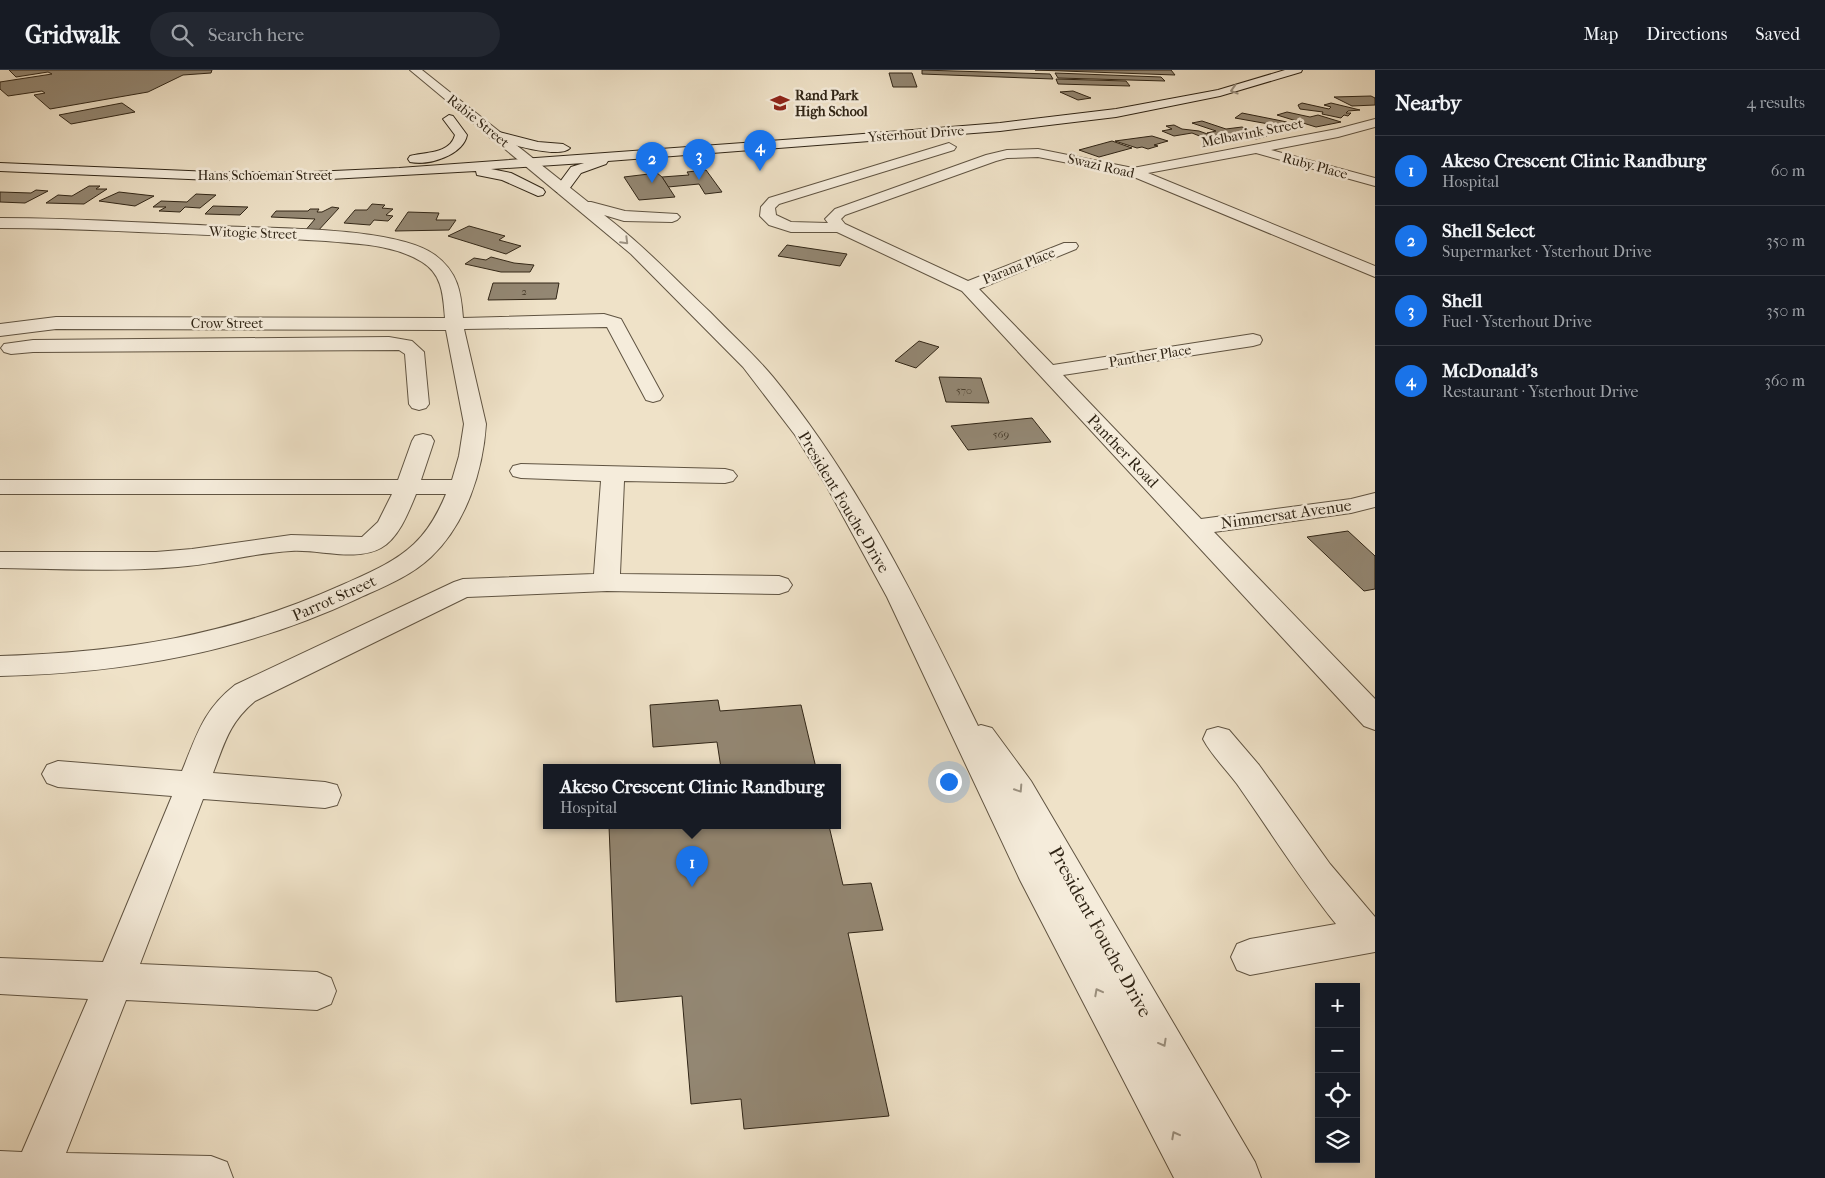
<!DOCTYPE html>
<meta charset="utf-8">
<style>
:root{--surface:#171b24;--page:#242831;--text:#f1f3f6;--muted:#9ea1a6;--line:#363941;--accent:#1a73e8}
body{margin:0;font-family:"IM FELL French Canon",serif;background:var(--page);color:var(--text)}
.controls{position:absolute;right:15px;bottom:15px;display:grid;overflow:hidden;border-radius:0px;box-shadow:0 2px 8px #0003}
.controls button{width:45px;height:45px;display:grid;place-items:center;padding:0;border:0;border-bottom:1px solid var(--line);background:var(--surface);color:var(--text);font:25px sans-serif}
.you{position:absolute;left:948px;top:711px;width:18px;height:18px;margin:-12px;border:4px solid #fff;border-radius:50%;background:#1a73e8;box-shadow:0 0 0 8px #1a73e833}
.badge{display:grid;place-items:center;width:32px;height:32px;border-radius:50%;background:var(--accent);color:#fff;font-size:16px;font-weight:700}
.pin{position:absolute;translate:-50% -41px;filter:drop-shadow(0 1px 2px #0008)}
.pin::after{content:'';position:absolute;top:26px;width:18px;height:15px;background:inherit;clip-path:polygon(0 0,100% 0,50% 100%)}
.popup{position:absolute;left:543px;top:694px;width:298px;height:65px;box-sizing:border-box;display:grid;place-content:center;border-radius:0px;background:var(--surface);filter:drop-shadow(0 1px 4px #0005);font-size:16px;white-space:nowrap;color:var(--muted)}
.popup b{font-size:19px;color:var(--text)}
.popup::after{content:'';position:absolute;left:50%;top:100%;margin-left:-10px;border:10px solid transparent;border-top-color:var(--surface)}
.list{margin:0;padding:0;list-style:none}
h2{display:flex;justify-content:space-between;align-items:center;height:65px;margin:0;padding:0 20px;font-size:21px}
h2 small{font-size:16px;font-weight:400;color:var(--muted)}
.list li{display:grid;grid-template-columns:32px 1fr auto;gap:15px;align-items:center;box-sizing:border-box;height:70px;padding:0 20px;border-top:1px solid var(--line)}
.list b{display:block;font-size:19px;white-space:nowrap}
.list p{margin:0;font-size:16px;white-space:nowrap;color:var(--muted)}
.list em{font-size:16px;font-style:normal;color:var(--muted)}
.icon{flex:none;width:28px;height:28px;fill:none;stroke:currentColor;stroke-width:2;stroke-linecap:round;stroke-linejoin:round}
.map{position:relative;flex:none;width:1375px;height:1108px;overflow:hidden}
header{display:flex;align-items:center;gap:30px;box-sizing:border-box;height:70px;padding:0 25px;background:var(--surface);border-bottom:1px solid var(--line)}
header strong{font-size:24px}
nav{display:flex;gap:28px;margin-inline-start:auto;font-size:18px}
.search{width:350px;height:45px;background:var(--page);display:flex;align-items:center;gap:12px;box-sizing:border-box;padding:0 18px;border-radius:28px;color:var(--muted);font-size:19px}
main{display:flex}
aside{flex:1;background:var(--surface)}
.map>svg:first-child{display:block}
.building{fill:#938773;stroke:#302516}
.lines{fill:none;stroke-linecap:round;stroke-linejoin:round}
.minor-casing{stroke:#605442;stroke-width:2}
.tertiary-casing{stroke:#605442;stroke-width:2}
.secondary-casing{stroke:#302516;stroke-width:2}
.minor{fill:#f5ecdb;fill-rule:evenodd}
.tertiary{fill:#f5ecdb;fill-rule:evenodd}
.secondary{fill:#f5ecdb;fill-rule:evenodd}
.oneway{stroke:#9c9282}
.labels{text-anchor:middle;dominant-baseline:central;stroke-width:5;stroke-linejoin:round;paint-order:stroke}
.far-number-label{font-size:11px;fill:#493e2d}
.far-poi-label{font-size:14px;font-weight:bold;fill:#302516;stroke:#f5ecdb;text-anchor:start}
.far-street-label{font-size:14px;fill:#302516;stroke:#f5ecdb}
.street-label{font-size:16px;fill:#302516;stroke:#f5ecdb}
.near-street-label{font-size:19px;fill:#302516;stroke:#f5ecdb}
</style>
<header>
<strong>Gridwalk</strong>
<div class="search"><svg class="icon" aria-label="search" viewBox="0 0 24 24"><circle cx="10" cy="10" r="6"/><path d="M15 15l6 6"/></svg>Search here</div>
<nav><a>Map</a><a>Directions</a><a>Saved</a></nav>
</header>
<main>
<div class="map">
<svg width="1375" height="1108" viewBox="0 0 1375 1108">
<rect width="100%" height="100%" fill="#efe2c8"/>
<filter id="stains"><feTurbulence type="fractalNoise" baseFrequency=".004" numOctaves="4"/><feColorMatrix values="0 0 0 0 .2 0 0 0 0 .09 0 0 0 0 .02 0 0 0 .5 -.17"/></filter>
<radialGradient id="worn" r=".72"><stop offset=".6" stop-color="#630" stop-opacity="0"/><stop offset="1" stop-color="#630" stop-opacity=".3"/></radialGradient>
<g class="building">
<polygon points="9,0 212,0 211,3 183,5 148,22 50,39 34,25 45,23 42,21 8,26 0,19 0,12 52,4 48,2 16,7"/>
<polygon points="922,0 1050,4 1053,9 922,4"/>
<polygon points="1035,0 1171,0 1175,5"/>
<polygon points="889,3 912,3 917,17 893,17"/>
<polygon points="1055,3 1161,7 1165,11 1058,8"/>
<polygon points="1056,9 1126,11 1130,16 1058,14"/>
<polygon points="1073,21 1091,28 1078,30 1060,22"/>
<polygon points="1371,26 1375,28 1375,35 1352,36 1334,27"/>
<polygon points="122,33 135,42 71,54 59,45"/>
<polygon points="1302,33 1329,39 1331,37 1324,35 1331,33 1360,40 1348,41 1346,43 1351,43 1348,46 1344,45 1341,48 1322,44 1323,42 1300,39 1298,35"/>
<polygon points="1287,42 1310,47 1318,45 1341,52 1316,57 1277,45"/>
<polygon points="1242,43 1287,52 1280,56 1235,48"/>
<polygon points="1202,51 1226,59 1242,57 1267,66 1256,69 1247,66 1225,70 1207,63 1216,61 1192,53"/>
<polygon points="1174,55 1182,59 1199,61 1227,71 1217,73 1192,63 1174,66 1162,61 1172,59 1166,56"/>
<polygon points="1152,66 1168,71 1154,75 1158,76 1148,79 1142,77 1137,78 1115,71"/>
<polygon points="1112,71 1132,78 1099,87 1079,80"/>
<polygon points="706,100 722,122 705,124 699,114 668,117 662,107 689,105 687,102"/>
<polygon points="657,103 662,107 675,127 639,130 624,107"/>
<polygon points="89,116 100,116 96,119 107,119 84,134 46,133 58,125 72,126"/>
<polygon points="36,120 48,121 25,133 0,132 0,122 31,123"/>
<polygon points="119,122 154,126 135,136 99,131"/>
<polygon points="196,124 216,125 200,138 185,137 180,142 159,141 166,137 153,137 161,131 187,132"/>
<polygon points="372,134 385,135 382,138 393,139 386,145 393,146 388,151 374,150 370,155 344,153 355,140 367,140"/>
<polygon points="213,136 248,137 240,145 205,144"/>
<polygon points="332,137 339,138 316,163 304,162 315,149 271,147 276,141 308,141 310,139 319,139 317,142 322,142"/>
<polygon points="408,142 439,143 436,150 456,150 449,160 395,161"/>
<polygon points="469,156 505,166 499,170 521,176 506,184 448,166"/>
<polygon points="787,175 847,184 840,196 778,186"/>
<polygon points="491,187 514,193 534,195 530,202 501,202 465,194 474,188 486,190"/>
<polygon points="493,213 559,213 556,229 488,230"/>
<polygon points="919,271 939,277 916,298 895,291"/>
<polygon points="939,307 981,308 989,333 946,332"/>
<polygon points="1032,348 1051,372 968,380 951,356"/>
<polygon points="1348,461 1375,486 1375,519 1364,521 1307,467"/>
<polygon points="718,630 720,641 801,635 816,698 721,698 717,672 653,677 650,635"/>
<polygon points="609,756 829,756 843,815 871,813 883,860 848,863 889,1046 744,1059 741,1029 691,1034 682,926 616,932"/>
</g>
<g class="lines">
<g class="minor-casing">
<g id="minor">
<polygon points="1375,49 1375,57 1338,67 1271,80 1375,108 1375,116 1256,83 1148,103 1375,196 1375,207 1129,105 1038,87 1007,88 996,91 845,145 841,149 845,154 968,211 1064,173 1076,173 1078,176 1076,179 979,219 1053,295 1253,264 1260,266 1262,270 1260,274 1253,276 1063,305 1201,449 1351,429 1375,423 1375,437 1351,443 1214,462 1375,629 1375,660 1364,656 962,221 837,162 791,162 769,155 760,146 761,137 769,128 949,73 956,77 954,80 779,134 775,138 776,145 791,152 828,153 825,149 835,139 986,85 1007,80 1038,79 1133,98 1337,59"/>
<path d="M0,148C73,148 146,153 219,156C271,159 395,156 435,185C458,202 461,222 463,248L604,244L621,249L663,326L660,330L653,332L646,330L607,257L464,259L486,354C483,401 466,454 431,487C411,506 383,517 359,528C244,582 127,603 0,606V586C123,582 229,566 342,515C366,504 394,493 414,474C429,460 438,443 446,424H416C409,441 399,468 381,478C356,492 319,479 291,481C253,483 216,494 178,497C119,502 59,499 0,498V482H156L192,479L291,465L362,467L378,452L392,424H0V410H398L412,371L415,366L423,364L431,366L434,371L421,410H452L459,386L464,354L446,260L56,259L0,266V254L56,247L445,248C443,226 443,205 422,192C393,174 358,174 326,171C295,169 263,168 231,166C154,163 77,158 0,158Z"/>
<polygon points="389,267 412,271 424,282 429,334 426,338 419,340 412,338 409,334 405,284 399,280 33,282 11,284 4,282 1,278 4,274 33,270"/>
<path d="M521,394L725,399L733,401L737,406L733,411L725,413L624,411L620,504L779,506L788,509L792,515L788,521L779,524L607,521L467,527L255,631C229,653 225,672 213,703L325,712L337,715L341,725L337,735L325,738L203,729L140,894L317,902L331,908L336,921L331,934L317,940L126,930L66,1083L211,1086L227,1092L233,1108H0V1081L22,1082L88,929L0,924V888L103,892L172,726L58,717L47,713L42,704L47,695L58,691L182,701C197,665 203,640 235,615L454,512L463,509L594,504L601,411L521,408L513,406L510,401L513,396Z"/>
<path d="M1218,657L1229,660L1259,695L1330,794L1375,847V882L1250,905L1237,900L1231,887L1237,874L1250,869L1336,854C1300,809 1270,761 1237,714C1226,699 1212,686 1203,669L1207,660Z"/>
</g>
</g>
<g class="tertiary-casing">
<path id="tertiary" d="M410,0H422L588,132H591L625,141L677,144L680,147L677,150L672,152L624,151L604,145C642,174 675,209 710,242C731,264 754,284 773,307C859,412 919,535 978,656L981,655L992,658L1031,711L1255,1092L1261,1108H1174L1020,810L887,527L827,417L795,365L743,297L631,184Z"/>
</g>
<g class="secondary-casing">
<g id="secondary">
<polygon points="1285,0 1302,0 1301,2 1220,26 1116,47 1000,61 608,91 606,94 581,103 567,122 557,122 555,119 557,116 571,97 584,93 491,99 511,103 543,119 545,122 543,125 538,126 502,110 477,105 476,101 312,110 212,110 0,101 0,93 212,102 312,102 399,98 838,66 1000,53 1116,39 1218,20"/>
<path d="M449,45L453,46L467,65C463,85 429,96 410,92L408,89L410,86C425,82 450,84 455,65L443,49Z"/>
<path d="M495,61L538,72L563,74L570,78C559,90 505,72 490,68L489,65Z"/>
</g>
</g>
<use href="#minor" class="minor"/>
<use href="#tertiary" class="tertiary"/>
<use href="#secondary" class="secondary"/>
</g>
<defs><path id="oneway-chevron" d="M-2-3.5L2.5 0L-2 3.5" fill="none" stroke-width="1.6" stroke-linecap="round" stroke-linejoin="round" transform="scale(1.25)"/></defs>
<g class="oneway">
<use href="#oneway-chevron" transform="translate(1234 20) rotate(164)"/>
<use href="#oneway-chevron" transform="translate(625 171) rotate(45)"/>
<use href="#oneway-chevron" transform="translate(1019 719) rotate(57)"/>
<use href="#oneway-chevron" transform="translate(1098 922) rotate(-118)"/>
<use href="#oneway-chevron" transform="translate(1163 973) rotate(61)"/>
<use href="#oneway-chevron" transform="translate(1175 1065) rotate(-118)"/>
</g>
<defs>
<g id="school-bare" transform="scale(1.5)"><path d="M0-5L7-2L0 1L-7-2ZM-4 1L0 2.5L4 1V4Q0 6-4 4Z" fill="#8f2418" stroke="#f5ecdb" stroke-width="2.5" paint-order="stroke"/></g>
</defs>
<g fill-rule="evenodd">
<use href="#school-bare" x="780" y="33"/>
</g>
<g class="labels">
<g class="far-number-label">
<text x="524" y="221">2</text>
<text x="964" y="320">570</text>
<text x="1001" y="364">569</text>
</g>
<g class="far-poi-label">
<text x="795" y="25">Rand Park<tspan x="795" dy="16">High School</tspan></text>
</g>
<g class="far-street-label">
<text transform="translate(478 51) rotate(39)">Rabie Street</text>
<text transform="translate(1252 63) rotate(-11)">Melbavink Street</text>
<text transform="translate(916 64) rotate(-4)">Ysterhout Drive</text>
<text transform="translate(1101 96) rotate(13)">Swazi Road</text>
<text transform="translate(1315 96) rotate(15)">Ruby Place</text>
<text x="265" y="105">Hans Schoeman Street</text>
<text transform="translate(253 163) rotate(2)">Witogie Street</text>
<text transform="translate(1019 196) rotate(-22)">Parana Place</text>
<text x="227" y="253">Crow Street</text>
<text transform="translate(1150 286) rotate(-9)">Panther Place</text>
</g>
<g class="street-label">
<text transform="translate(1123 381) rotate(46)">Panther Road</text>
<text transform="translate(844 432) rotate(59)">President Fouche Drive</text>
<text transform="translate(1286 444) rotate(-8)">Nimmersat Avenue</text>
<text transform="translate(334 528) rotate(-24)">Parrot Street</text>
</g>
<g class="near-street-label">
<text transform="translate(1100 862) rotate(61)">President Fouche Drive</text>
</g>
</g>
<rect width="100%" height="100%" filter="url(#stains)"/>
<rect width="100%" height="100%" fill="url(#worn)"/>
</svg>
<div class="controls">
<button>+</button>
<button>−</button>
<button><svg class="icon" aria-label="locate" viewBox="0 0 24 24"><circle cx="12" cy="12" r="6"/><path d="M12 2v4M12 18v4M2 12h4M18 12h4"/></svg></button>
<button><svg class="icon" aria-label="layers" viewBox="0 0 24 24"><path d="M12 4l9 5-9 5-9-5zM3 14l9 5 9-5"/></svg></button>
</div>
<div class="you"></div>
<div class="pin badge" style="left:692px;top:817px">1</div>
<div class="popup"><b>Akeso Crescent Clinic Randburg</b>Hospital</div>
<div class="pin badge" style="left:652px;top:113px">2</div>
<div class="pin badge" style="left:699px;top:110px">3</div>
<div class="pin badge" style="left:760px;top:101px">4</div>
</div>
<aside>
<h2>Nearby<small>4 results</small></h2>
<ul class="list">
<li><span class="badge">1</span><div><b>Akeso Crescent Clinic Randburg</b><p>Hospital</p></div><em>60 m</em></li>
<li><span class="badge">2</span><div><b>Shell Select</b><p>Supermarket · Ysterhout Drive</p></div><em>350 m</em></li>
<li><span class="badge">3</span><div><b>Shell</b><p>Fuel · Ysterhout Drive</p></div><em>350 m</em></li>
<li><span class="badge">4</span><div><b>McDonald's</b><p>Restaurant · Ysterhout Drive</p></div><em>360 m</em></li>
</ul>
</aside>
</main>
